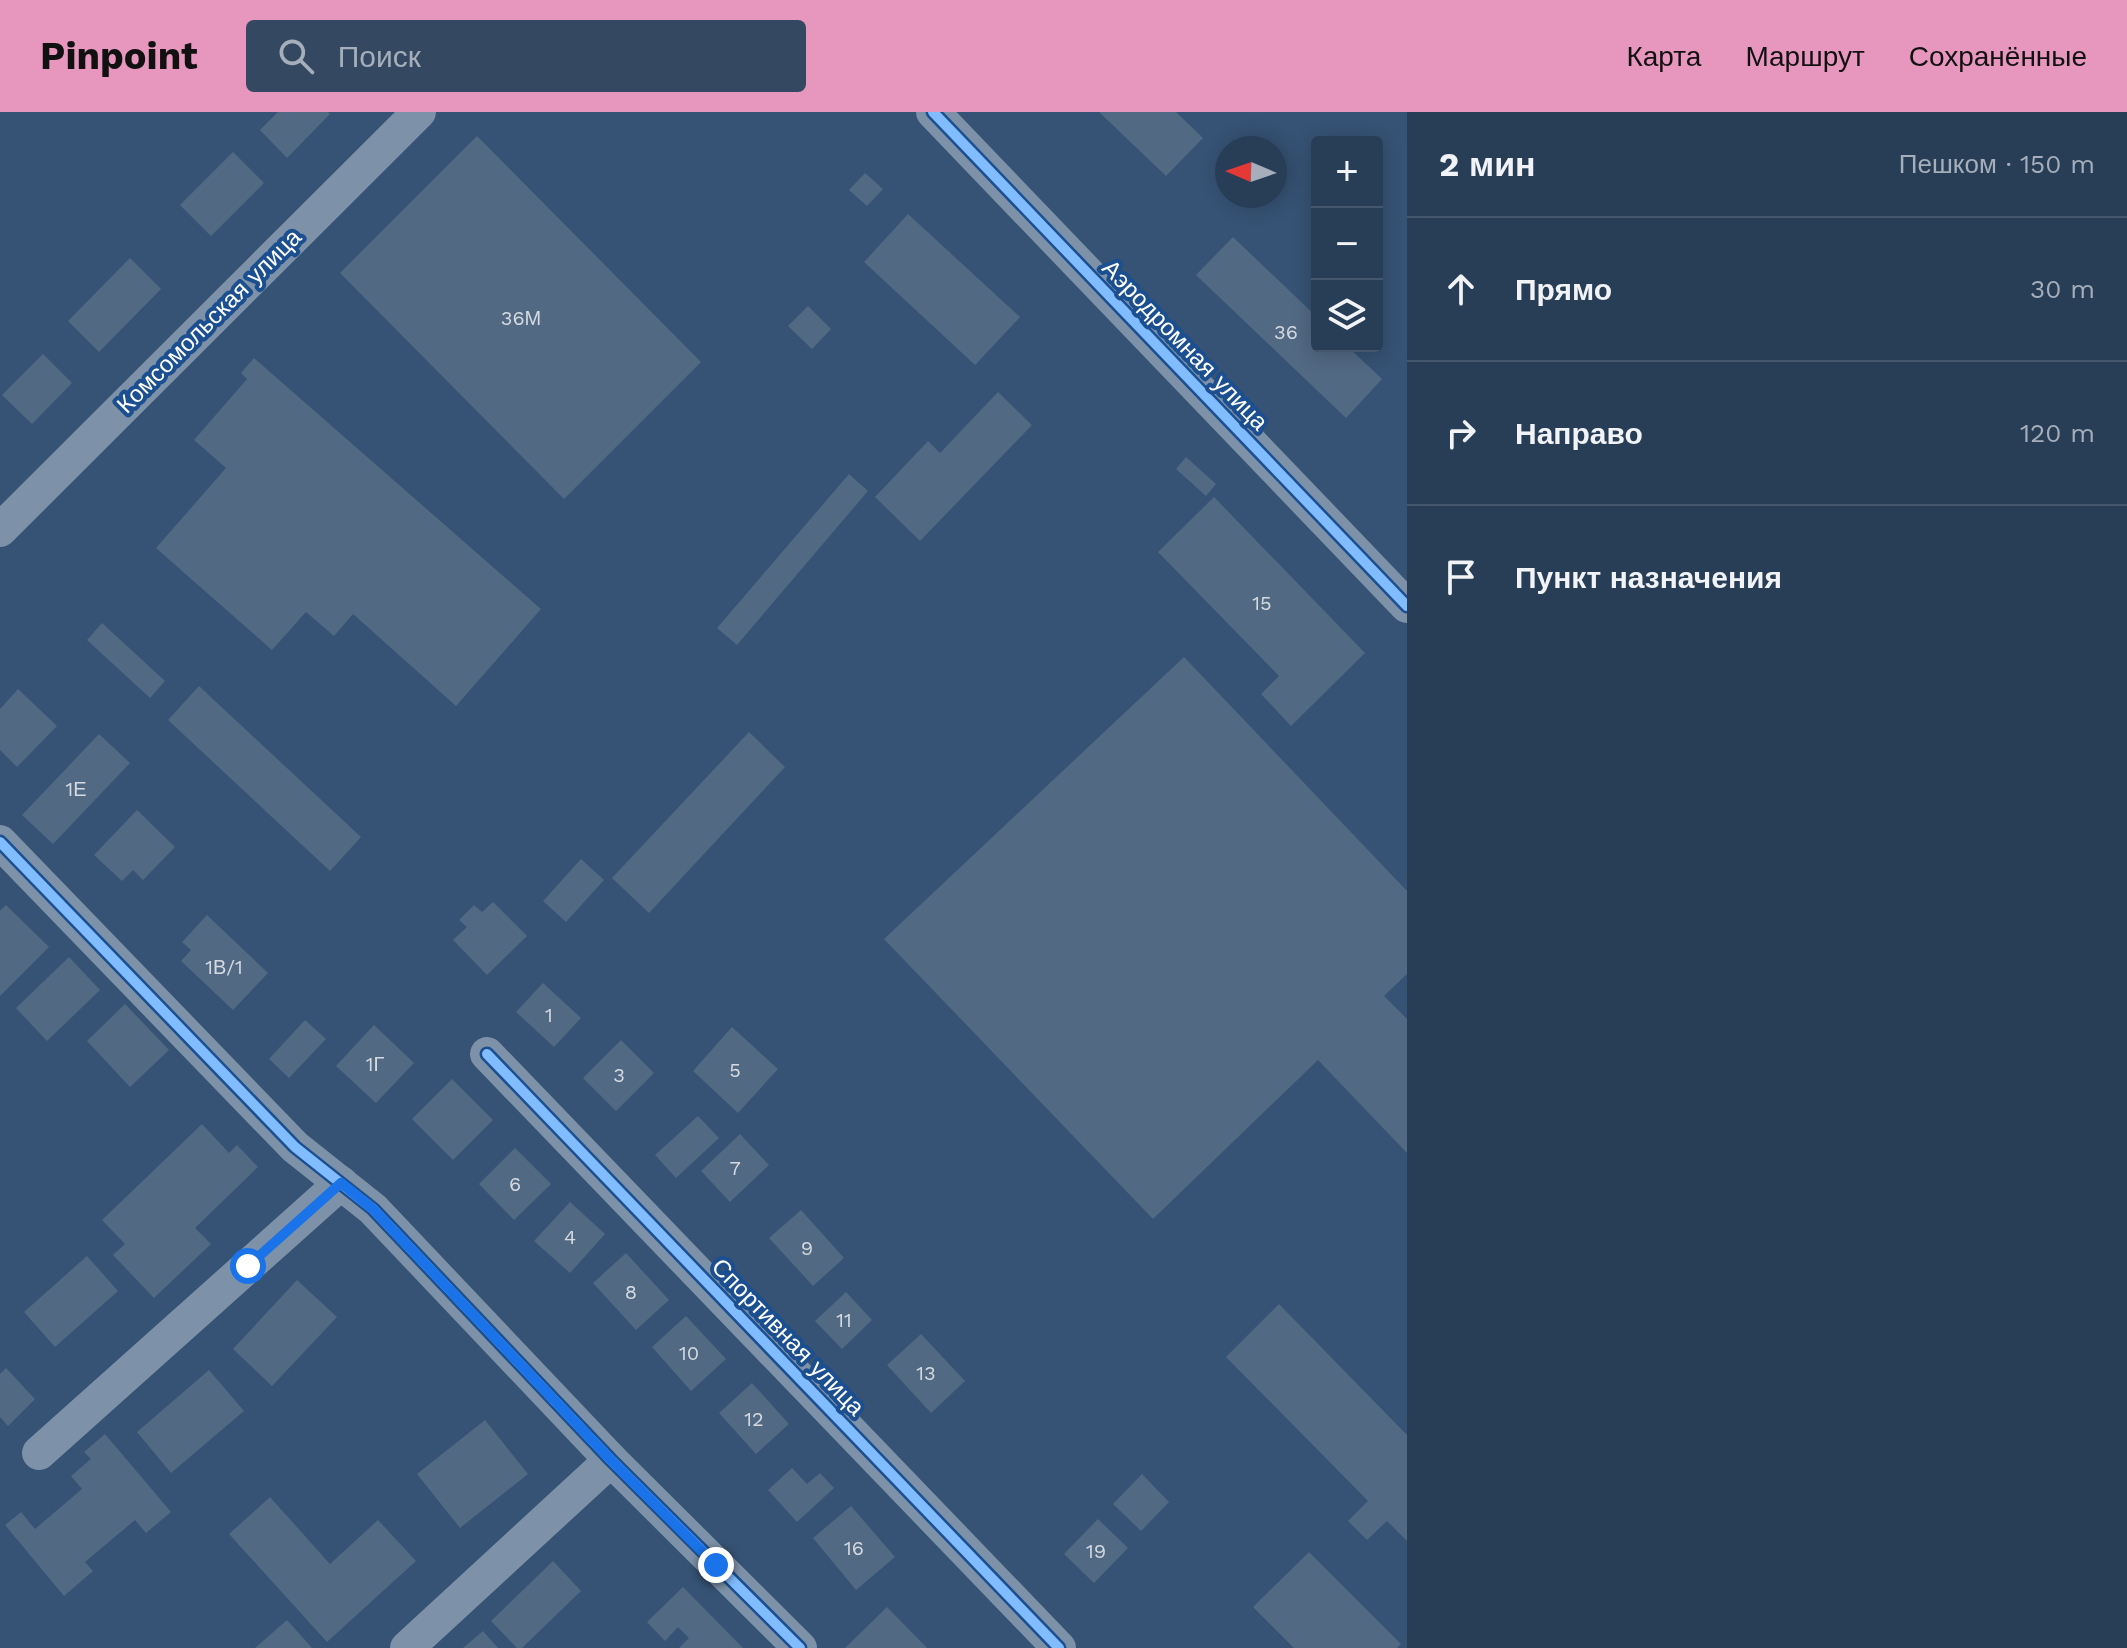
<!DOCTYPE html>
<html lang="ru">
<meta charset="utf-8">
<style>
:root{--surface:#283e57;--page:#344961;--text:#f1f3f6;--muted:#a5aeba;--line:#44576d;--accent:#e797bd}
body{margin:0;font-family:"Work Sans",sans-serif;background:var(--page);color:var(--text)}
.controls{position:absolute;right:24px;top:24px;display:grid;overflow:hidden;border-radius:8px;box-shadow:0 4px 20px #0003}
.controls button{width:72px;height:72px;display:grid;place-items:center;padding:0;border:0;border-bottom:2px solid var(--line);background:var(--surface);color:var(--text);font:40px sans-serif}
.compass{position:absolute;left:1215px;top:24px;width:72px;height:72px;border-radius:50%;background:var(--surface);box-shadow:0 4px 20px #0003;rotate:272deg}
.stop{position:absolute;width:24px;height:24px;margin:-18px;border:6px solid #1a73e8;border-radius:50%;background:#fff}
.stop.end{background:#1a73e8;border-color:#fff;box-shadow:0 2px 8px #0008}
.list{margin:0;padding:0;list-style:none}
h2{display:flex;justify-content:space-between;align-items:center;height:104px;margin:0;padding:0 32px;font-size:34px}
h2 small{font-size:26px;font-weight:400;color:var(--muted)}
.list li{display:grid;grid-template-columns:52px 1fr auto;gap:24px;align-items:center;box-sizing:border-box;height:144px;padding:0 32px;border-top:2px solid var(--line)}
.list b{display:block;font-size:30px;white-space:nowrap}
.list em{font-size:26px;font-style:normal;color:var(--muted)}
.icon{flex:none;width:44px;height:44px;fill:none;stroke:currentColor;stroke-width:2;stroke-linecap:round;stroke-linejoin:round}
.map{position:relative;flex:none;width:1407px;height:1536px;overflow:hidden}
header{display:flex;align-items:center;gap:48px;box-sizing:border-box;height:112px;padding:0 40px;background:var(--accent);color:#111}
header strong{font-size:38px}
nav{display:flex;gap:44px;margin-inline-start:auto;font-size:28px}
.search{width:560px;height:72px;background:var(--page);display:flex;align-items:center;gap:20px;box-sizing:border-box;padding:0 28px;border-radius:8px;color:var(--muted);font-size:30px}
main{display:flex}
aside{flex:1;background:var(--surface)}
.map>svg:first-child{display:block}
.building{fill:#526984}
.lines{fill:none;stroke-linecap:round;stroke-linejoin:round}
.street{stroke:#7d92a8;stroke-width:34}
.cycleway-casing{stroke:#1b4f8f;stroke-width:15}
.cycleway{stroke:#80bcff;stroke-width:10}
.route{stroke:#1a73e8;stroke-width:10}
.labels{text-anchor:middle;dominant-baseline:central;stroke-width:8;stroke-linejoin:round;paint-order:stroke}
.number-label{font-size:20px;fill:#d4dae0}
.street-label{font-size:24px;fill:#fff;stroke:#1b4f8f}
</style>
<header>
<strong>Pinpoint</strong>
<div class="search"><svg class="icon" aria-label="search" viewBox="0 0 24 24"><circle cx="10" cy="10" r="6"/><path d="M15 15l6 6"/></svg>Поиск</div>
<nav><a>Карта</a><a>Маршрут</a><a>Сохранённые</a></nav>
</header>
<main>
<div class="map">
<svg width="1407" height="1536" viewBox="0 0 1407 1536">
<rect width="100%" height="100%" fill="#365274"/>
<g class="building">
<polygon points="278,0 328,0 330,2 287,46 260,18"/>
<polygon points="1099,0 1176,0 1203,26 1166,64"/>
<polygon points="477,24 701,250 564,387 340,161"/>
<polygon points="233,40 264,71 211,124 180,93"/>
<polygon points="865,61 883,77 867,94 849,78"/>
<polygon points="908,102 1020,205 975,253 864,150"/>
<polygon points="1233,125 1317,205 1317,234 1347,234 1382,267 1346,306 1196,163"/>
<polygon points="130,146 161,177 99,240 68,209"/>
<polygon points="808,194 831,217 812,237 788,214"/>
<polygon points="43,242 72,271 32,312 2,283"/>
<polygon points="254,246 541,497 456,594 353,502 334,524 306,500 272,538 156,436 226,356 194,328 247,267 241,261"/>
<polygon points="998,280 1032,313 920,429 875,385 928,329 940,341"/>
<polygon points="1186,345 1216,372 1206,384 1176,357"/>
<polygon points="849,362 868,379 737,533 717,516"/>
<polygon points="1214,385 1365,541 1291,614 1261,582 1279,564 1158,440"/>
<polygon points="102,511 165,569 150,586 87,528"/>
<polygon points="1184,545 1407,779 1407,862 1384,884 1407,907 1407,1041 1318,948 1153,1107 884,827"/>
<polygon points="199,574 361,725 330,759 168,608"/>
<polygon points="18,577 57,614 17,655 0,638 0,597"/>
<polygon points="749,620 785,655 649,801 612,766"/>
<polygon points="99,622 130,651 53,732 22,703"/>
<polygon points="137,698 175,735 143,768 133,758 122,769 94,743"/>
<polygon points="581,747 604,768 566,810 543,789"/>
<polygon points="493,790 527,824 487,863 453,828 467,815 459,808 474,793 482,800"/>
<polygon points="6,793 49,835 0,884 0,799"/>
<polygon points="207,803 268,861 233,898 181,849 191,838 182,830"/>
<polygon points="69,845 100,878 47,929 16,896"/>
<polygon points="543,871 581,906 554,935 516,900"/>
<polygon points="125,892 169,938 130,975 87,929"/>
<polygon points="305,908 326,927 289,966 269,947"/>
<polygon points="374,913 414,951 376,991 336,954"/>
<polygon points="732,915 778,957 738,1001 693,959"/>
<polygon points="621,928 654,961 616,999 583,966"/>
<polygon points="452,967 493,1008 453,1048 412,1007"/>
<polygon points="698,1004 719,1026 676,1066 655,1043"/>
<polygon points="202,1012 229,1041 237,1033 258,1055 195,1116 211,1132 154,1186 113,1143 125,1132 102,1108"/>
<polygon points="740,1022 769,1053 730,1090 701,1059"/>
<polygon points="515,1036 551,1072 514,1108 479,1072"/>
<polygon points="570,1090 605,1122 570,1161 534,1129"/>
<polygon points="801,1098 844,1146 813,1174 769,1126"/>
<polygon points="626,1141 669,1188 636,1218 593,1171"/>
<polygon points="87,1144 118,1179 55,1235 24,1200"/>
<polygon points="297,1168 337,1205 272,1274 233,1237"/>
<polygon points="846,1180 872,1208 842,1237 815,1209"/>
<polygon points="1279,1192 1407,1323 1407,1429 1387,1409 1367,1428 1348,1409 1368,1389 1226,1245"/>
<polygon points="686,1204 726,1247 691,1279 652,1235"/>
<polygon points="921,1222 965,1269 931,1301 887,1253"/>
<polygon points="6,1256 35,1287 8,1314 0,1305 0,1262"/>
<polygon points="209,1258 244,1299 171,1361 137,1320"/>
<polygon points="752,1271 789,1312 756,1342 719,1301"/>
<polygon points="485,1308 528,1362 460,1416 417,1362"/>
<polygon points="105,1322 171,1400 146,1421 135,1408 85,1450 93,1459 64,1484 5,1413 21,1400 35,1417 82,1377 71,1364 91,1347 84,1340"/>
<polygon points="792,1356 807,1372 820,1361 834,1376 797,1410 768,1378"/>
<polygon points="1142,1362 1169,1390 1141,1419 1113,1392"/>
<polygon points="270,1385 330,1452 378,1408 416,1449 327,1530 229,1422"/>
<polygon points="851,1394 895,1445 856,1478 813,1426"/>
<polygon points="1098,1407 1128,1436 1094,1471 1064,1442"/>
<polygon points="1309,1440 1401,1532 1397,1536 1294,1536 1253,1495"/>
<polygon points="553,1449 581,1479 522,1536 517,1536 491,1509"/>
<polygon points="683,1475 743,1536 679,1536 689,1526 678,1515 665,1529 647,1510"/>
<polygon points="887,1495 927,1536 845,1536"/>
<polygon points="287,1508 312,1536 255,1536"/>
<polygon points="483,1519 498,1536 463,1536"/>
</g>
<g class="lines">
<g class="street">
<polyline points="933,0 1407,494"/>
<polyline points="0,418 419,0"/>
<polyline points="0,730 295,1035 373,1097 611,1348 800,1536"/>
<polyline points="487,942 1059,1536"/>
<polyline points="39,1341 341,1071"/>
<polyline points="407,1536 611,1348"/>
</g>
<g class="cycleway-casing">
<g id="cycleway">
<polyline points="933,0 1407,494"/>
<polyline points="0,730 295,1035 373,1097 611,1348 800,1536"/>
<polyline points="487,942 1059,1536"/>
</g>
</g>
<use href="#cycleway" class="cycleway"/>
</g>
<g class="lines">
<polyline class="route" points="248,1154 341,1071 373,1097 611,1348 716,1453"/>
</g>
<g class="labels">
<g class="number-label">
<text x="521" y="206">36М</text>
<text x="1286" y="220">36</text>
<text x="1262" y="491">15</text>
<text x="76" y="677">1Е</text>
<text x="224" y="855">1В/1</text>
<text x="549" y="903">1</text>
<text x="375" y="952">1Г</text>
<text x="735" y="958">5</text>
<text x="619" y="963">3</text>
<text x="735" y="1056">7</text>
<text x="515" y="1072">6</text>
<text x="570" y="1125">4</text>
<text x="807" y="1136">9</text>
<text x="631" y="1180">8</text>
<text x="844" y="1208">11</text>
<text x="689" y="1241">10</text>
<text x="926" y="1261">13</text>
<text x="754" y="1307">12</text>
<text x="854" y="1436">16</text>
<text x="1096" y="1439">19</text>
</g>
<g class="street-label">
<text transform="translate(209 209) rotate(-45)">Комсомольская улица</text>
<text transform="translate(1185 233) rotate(46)">Аэродромная улица</text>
<text transform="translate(788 1225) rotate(46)">Спортивная улица</text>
</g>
</g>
</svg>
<div class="controls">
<button>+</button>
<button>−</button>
<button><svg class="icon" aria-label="layers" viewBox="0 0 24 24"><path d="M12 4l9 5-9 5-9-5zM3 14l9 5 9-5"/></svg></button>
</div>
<svg class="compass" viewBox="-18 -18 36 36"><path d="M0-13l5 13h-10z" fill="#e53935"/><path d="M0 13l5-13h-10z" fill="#a5aeba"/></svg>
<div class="stop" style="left:248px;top:1154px"></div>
<div class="stop end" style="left:716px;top:1453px"></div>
</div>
<aside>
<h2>2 мин<small>Пешком · 150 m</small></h2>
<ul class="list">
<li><svg class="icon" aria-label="ahead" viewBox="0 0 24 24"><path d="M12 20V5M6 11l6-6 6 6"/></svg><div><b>Прямо</b></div><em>30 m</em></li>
<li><svg class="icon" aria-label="right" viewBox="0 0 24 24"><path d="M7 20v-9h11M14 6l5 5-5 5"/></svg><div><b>Направо</b></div><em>120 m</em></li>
<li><svg class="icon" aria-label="arrive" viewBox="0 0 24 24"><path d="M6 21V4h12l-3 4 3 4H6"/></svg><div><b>Пункт назначения</b></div></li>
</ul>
</aside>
</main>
